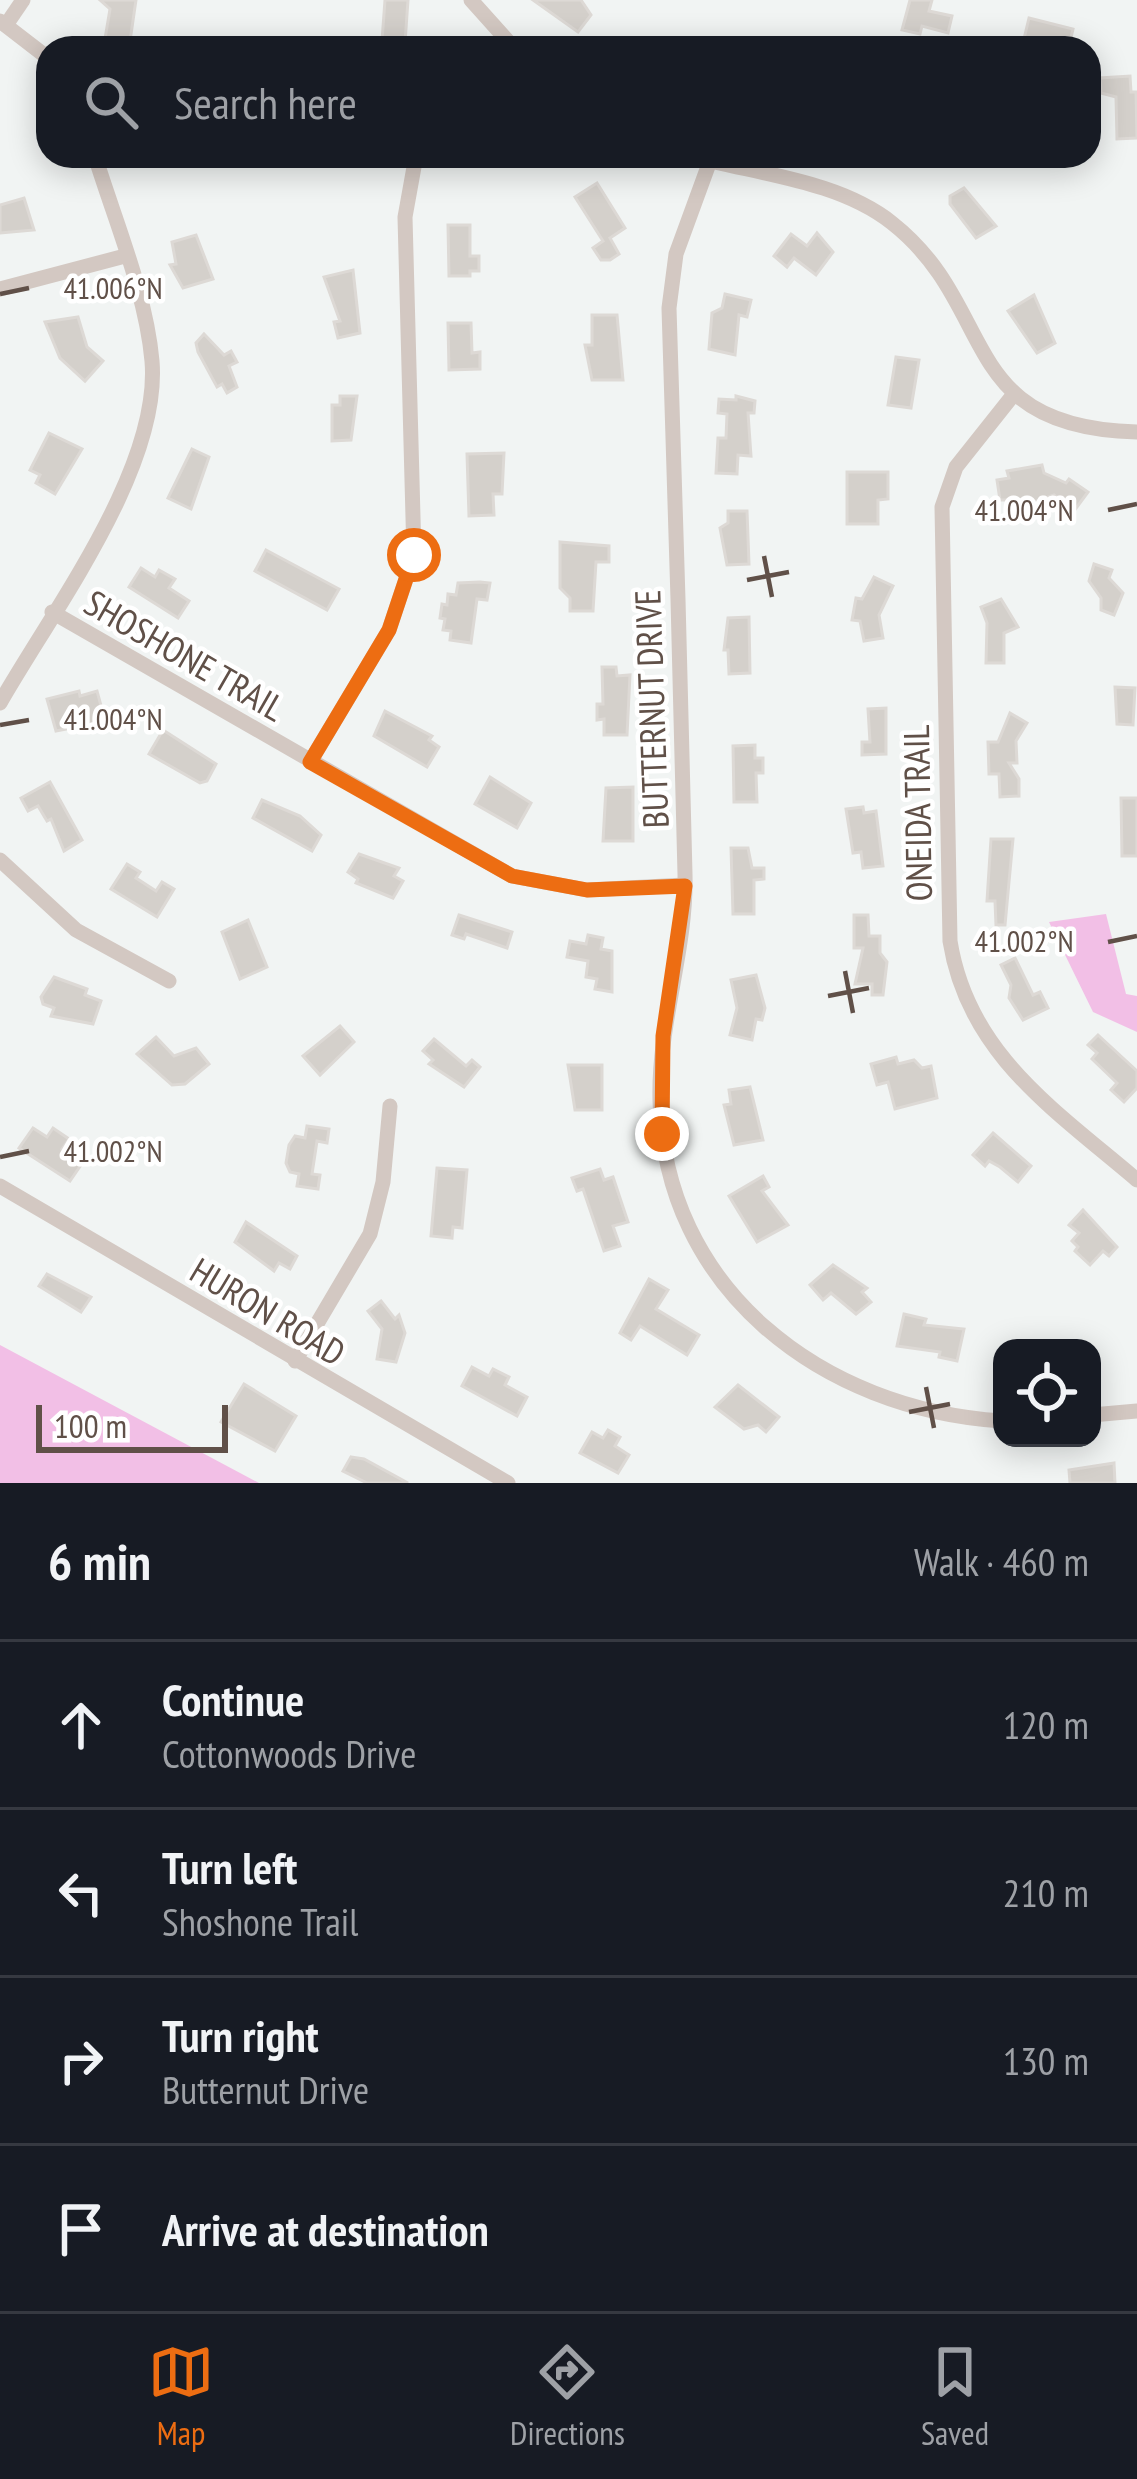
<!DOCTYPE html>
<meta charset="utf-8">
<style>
:root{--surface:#171b24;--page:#242831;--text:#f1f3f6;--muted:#9ea1a6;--line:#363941;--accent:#ed6d12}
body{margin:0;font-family:"PT Sans Narrow",sans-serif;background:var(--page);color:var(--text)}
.controls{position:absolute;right:36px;bottom:36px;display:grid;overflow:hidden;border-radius:24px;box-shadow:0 6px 30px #0003}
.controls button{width:108px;height:108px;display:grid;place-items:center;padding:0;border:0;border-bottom:3px solid var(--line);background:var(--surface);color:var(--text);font:60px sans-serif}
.scale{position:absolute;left:36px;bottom:30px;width:192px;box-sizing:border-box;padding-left:12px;border:6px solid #605048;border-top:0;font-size:33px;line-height:42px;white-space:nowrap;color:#605048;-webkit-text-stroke:9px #fff;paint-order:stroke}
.stop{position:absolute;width:36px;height:36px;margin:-27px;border:9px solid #ed6d12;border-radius:50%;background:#fff}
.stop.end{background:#ed6d12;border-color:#fff;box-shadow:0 3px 12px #0008}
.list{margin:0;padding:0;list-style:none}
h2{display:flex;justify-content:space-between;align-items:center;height:156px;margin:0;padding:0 48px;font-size:51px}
h2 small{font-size:39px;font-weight:400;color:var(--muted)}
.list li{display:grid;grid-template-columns:78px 1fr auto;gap:36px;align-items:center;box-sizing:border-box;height:168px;padding:0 48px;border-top:3px solid var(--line)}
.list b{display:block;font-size:45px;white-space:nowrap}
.list p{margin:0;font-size:39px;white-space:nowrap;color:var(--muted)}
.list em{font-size:39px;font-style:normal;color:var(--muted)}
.icon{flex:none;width:66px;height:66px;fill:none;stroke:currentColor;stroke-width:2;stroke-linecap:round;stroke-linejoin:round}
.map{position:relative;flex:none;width:1137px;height:1483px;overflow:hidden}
.search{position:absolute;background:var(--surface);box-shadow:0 6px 30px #0003;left:36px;right:36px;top:36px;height:132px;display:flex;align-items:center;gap:30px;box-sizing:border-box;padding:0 42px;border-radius:36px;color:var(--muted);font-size:45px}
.sheet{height:828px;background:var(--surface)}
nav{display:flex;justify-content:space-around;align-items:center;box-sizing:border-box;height:168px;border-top:3px solid var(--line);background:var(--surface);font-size:33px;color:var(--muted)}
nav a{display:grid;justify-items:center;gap:6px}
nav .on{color:var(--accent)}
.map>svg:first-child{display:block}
.green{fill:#f2bfe6}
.building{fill:#d4d0cb;stroke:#ddd9d5;stroke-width:3}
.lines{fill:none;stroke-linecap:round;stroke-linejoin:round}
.minor{stroke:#d3c8c2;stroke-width:15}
.route{stroke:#ed6d12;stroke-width:15}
.ticks{fill:none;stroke:#605048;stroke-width:4.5}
.labels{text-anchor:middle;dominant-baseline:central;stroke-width:9;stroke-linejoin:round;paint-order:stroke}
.street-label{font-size:36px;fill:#605048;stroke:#fff}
.ticks-label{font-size:30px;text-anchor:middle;fill:#605048;stroke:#fff;stroke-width:9;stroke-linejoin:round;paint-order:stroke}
</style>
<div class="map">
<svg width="1137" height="1483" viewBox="0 0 1137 1483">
<rect width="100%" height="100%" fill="#f1f4f3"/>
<g class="green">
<polygon points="1106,914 1126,994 1137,996 1137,1032 1093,1012 1049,922"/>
<polygon points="0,1345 259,1483 0,1483"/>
</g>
<g class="building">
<polygon points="100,0 136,0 129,48 116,48 105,39 110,9"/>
<polygon points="385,0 408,0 405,43 382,41"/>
<polygon points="533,0 581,0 591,15 578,32"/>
<polygon points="910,0 932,0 929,11 952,16 948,33 922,26 920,34 902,30"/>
<polygon points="1029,18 1073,29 1069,46 1023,43"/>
<polygon points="1130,76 1131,92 1136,92 1137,138 1117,139 1116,97 1101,93 1100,78"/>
<polygon points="597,183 625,228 610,238 619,254 610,260 601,260 593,248 603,241 575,197"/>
<polygon points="964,188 996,226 976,238 950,204 950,196"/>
<polygon points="24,198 34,230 0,233 0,205"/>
<polygon points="448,225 470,225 470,256 479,256 479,271 470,271 470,276 449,276"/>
<polygon points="817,233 833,252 816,275 794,258 787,267 774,256 791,234 807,246"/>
<polygon points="196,235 213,279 183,288 170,265 176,264 172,242"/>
<polygon points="353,270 360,333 338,338 334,322 340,321 324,277"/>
<polygon points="725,294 751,300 747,317 739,315 735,355 709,349 712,313 722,308"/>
<polygon points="1034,295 1055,343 1037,353 1008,311"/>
<polygon points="592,315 617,315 623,380 592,380 585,345 592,345"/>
<polygon points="78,317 87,347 103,361 85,381 60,358 45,322"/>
<polygon points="448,323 471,323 472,353 480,352 480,369 449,370"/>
<polygon points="204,334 224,355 231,351 237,362 229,366 237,387 227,393 222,384 217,387 198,352 196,343"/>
<polygon points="896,357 919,360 911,408 888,405"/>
<polygon points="340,396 357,396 351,440 332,441 332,405 340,405"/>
<polygon points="736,396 755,401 754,413 748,413 751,456 738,455 737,474 716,473 718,438 726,438 727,414 718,413 719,399 736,400"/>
<polygon points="49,433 82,449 55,494 36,483 40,475 30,470"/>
<polygon points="192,449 209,457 191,509 168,498"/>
<polygon points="504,453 502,494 493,494 494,515 469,516 467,454"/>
<polygon points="1042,465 1044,473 1066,483 1069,479 1088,492 1074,511 1054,495 1026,505 1025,500 1000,500 997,480 1009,478 1007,471"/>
<polygon points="847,472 888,472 888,499 878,500 878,524 847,524"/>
<polygon points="728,511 747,511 749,564 727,565 720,528 728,523"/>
<polygon points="560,542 609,546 609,562 596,562 593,611 570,611 570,598 560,588"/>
<polygon points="266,550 339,589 327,610 255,571"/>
<polygon points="1094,564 1112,570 1109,578 1123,593 1114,615 1101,610 1101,598 1089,581"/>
<polygon points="141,568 155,577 159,570 175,579 169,588 189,601 178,618 129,587"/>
<polygon points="874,577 893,586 879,615 883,638 864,641 860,621 852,620 856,598 862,599"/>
<polygon points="480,582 490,583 487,600 477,599 471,643 450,640 451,631 443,630 445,619 440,618 442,604 447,605 448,594 456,595 458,583"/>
<polygon points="1001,599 1018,627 1004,633 1004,663 986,663 987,623 981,607"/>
<polygon points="749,617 750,673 729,674 728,650 724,650 728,618"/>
<polygon points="602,667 616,667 617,676 630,675 627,735 604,735 604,719 597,720 597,704 603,704"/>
<polygon points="1115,687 1135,688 1133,725 1117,724"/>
<polygon points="79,691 80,696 97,691 105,720 88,725 85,714 64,720 66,729 56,731 47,699"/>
<polygon points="886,708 886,754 862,755 862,742 870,742 868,709"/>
<polygon points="385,711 432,736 429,740 439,747 427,767 374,736"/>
<polygon points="1010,713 1027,723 1016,741 1017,763 1009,763 1019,779 1019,796 1000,797 999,774 989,774 988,742 998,742"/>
<polygon points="163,730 216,764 207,781 200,783 149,754"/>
<polygon points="755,745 755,758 763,758 763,773 756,773 757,802 734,802 733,746"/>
<polygon points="490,777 531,803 517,828 475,804"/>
<polygon points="50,782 82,840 64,851 51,819 47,821 38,806 28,811 21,798"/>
<polygon points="633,787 633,841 603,841 606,788"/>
<polygon points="1121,798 1137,798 1137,856 1122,856"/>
<polygon points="262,800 300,816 321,835 312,851 253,818"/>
<polygon points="863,807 864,813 876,811 883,866 863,868 861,852 853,853 846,809"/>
<polygon points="991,839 1013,839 1005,925 996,925 995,901 987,901"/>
<polygon points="731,848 748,848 752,868 764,868 764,879 754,880 754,914 733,914"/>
<polygon points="359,854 399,868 394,876 403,881 393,898 356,883 358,879 348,872"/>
<polygon points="127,864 140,872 136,878 156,891 162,882 174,889 157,917 111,889"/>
<polygon points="459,915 512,932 507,948 466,934 464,939 452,935"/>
<polygon points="854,915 868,915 869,936 880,936 880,953 887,962 883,995 872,995 872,984 855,984 863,948 854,948"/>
<polygon points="248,920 267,967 240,979 222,932"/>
<polygon points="588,935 603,938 601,949 612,951 612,992 595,989 597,979 586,977 588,961 567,957 570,941 586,944"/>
<polygon points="1015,958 1033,995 1040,992 1048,1008 1023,1020 1009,998 1011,985 1001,965"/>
<polygon points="756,975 765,1008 762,1020 756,1019 752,1040 730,1035 737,1008 731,980"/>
<polygon points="54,977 87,989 85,995 101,1001 93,1024 51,1016 54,1008 43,1004 41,997"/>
<polygon points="340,1026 354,1042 320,1075 303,1056"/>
<polygon points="1098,1035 1137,1071 1137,1088 1124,1102 1111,1090 1117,1083 1092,1059 1097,1053 1088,1045"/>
<polygon points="156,1037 174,1056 196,1048 209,1064 185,1084 172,1085 137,1054"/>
<polygon points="434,1039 466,1066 472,1060 480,1067 464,1087 429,1064 433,1060 423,1051"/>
<polygon points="896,1057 898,1064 914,1060 922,1068 931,1066 937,1098 895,1109 888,1082 877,1085 871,1064"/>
<polygon points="568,1065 602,1065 602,1110 575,1110"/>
<polygon points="750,1087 763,1140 734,1145 724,1105 731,1104 729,1090"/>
<polygon points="307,1126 329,1129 327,1143 317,1141 312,1174 320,1175 318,1189 297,1186 299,1174 290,1172 286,1163 289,1145 295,1136 305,1138"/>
<polygon points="33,1128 47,1137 53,1128 69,1139 62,1149 83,1162 70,1181 19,1148"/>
<polygon points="993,1133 1031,1166 1018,1182 1000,1167 989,1161 985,1166 973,1155"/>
<polygon points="437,1168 467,1170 462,1228 453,1227 452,1238 431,1236"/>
<polygon points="600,1169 604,1180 613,1177 628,1222 613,1226 620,1246 604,1251 583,1189 577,1191 572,1178"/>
<polygon points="763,1176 769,1187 762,1191 788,1225 757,1242 729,1196"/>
<polygon points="1083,1210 1117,1247 1109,1256 1103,1251 1090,1265 1075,1251 1078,1247 1072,1241 1079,1233 1069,1225"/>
<polygon points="246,1222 297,1256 290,1269 279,1263 274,1271 235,1242"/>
<polygon points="833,1265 867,1288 862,1292 871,1302 856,1314 831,1293 823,1300 810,1285"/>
<polygon points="47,1274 91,1297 81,1312 39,1286"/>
<polygon points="649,1279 668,1290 656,1309 699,1335 687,1355 640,1326 631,1340 620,1333"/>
<polygon points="381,1301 395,1319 399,1315 405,1333 396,1362 377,1359 382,1329 368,1311"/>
<polygon points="904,1314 926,1319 924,1325 964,1329 957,1361 939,1357 940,1352 897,1346"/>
<polygon points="472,1367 489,1376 493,1369 509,1377 505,1385 527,1397 517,1416 462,1386"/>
<polygon points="244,1384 296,1416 275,1451 221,1422"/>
<polygon points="738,1385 779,1417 766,1432 758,1425 744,1429 715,1407"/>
<polygon points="608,1430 620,1437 615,1446 629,1455 618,1473 580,1453 592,1432 603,1438"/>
<polygon points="351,1457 364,1459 408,1483 367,1483 343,1471"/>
<polygon points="1114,1463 1115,1483 1070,1483 1069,1470"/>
</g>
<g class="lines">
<g class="minor">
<polyline points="471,0 514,48"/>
<polyline points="0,21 48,58"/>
<polyline points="6,25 23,0"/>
<path d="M691,156C756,174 838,180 892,223C1000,308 954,427 1137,432"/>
<path d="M710,161L676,254L669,308C675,497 681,685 685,874C687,950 658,1023 660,1100C663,1289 823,1410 1002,1421"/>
<polyline points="0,289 125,256"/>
<path d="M1014,394L956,467L942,507L950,941C968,1054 1055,1110 1137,1180"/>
<polyline points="52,612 512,876 587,890 685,885"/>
<path d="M0,703C53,610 161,468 152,361C146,293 115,221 95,156"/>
<polyline points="310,762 389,630 414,555 405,217 416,156"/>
<polyline points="0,860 76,930 169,981"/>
<polyline points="0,1186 508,1483"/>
<polyline points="295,1361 370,1234 383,1182 390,1106"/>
<polyline points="1092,1415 1137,1411"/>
</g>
</g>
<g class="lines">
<polyline class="route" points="414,555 389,630 310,762 512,876 587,890 685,886 663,1036 662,1134"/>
</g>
<path class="ticks" d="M0,294L29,288M1108,510L1137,504M764,556L772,597M747,580L789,572M0,725L29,720M1108,942L1137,936M845,971L853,1013M828,996L869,988M0,1157L29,1151M926,1387L934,1428M909,1412L950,1404"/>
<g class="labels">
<g class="street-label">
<text transform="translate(185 655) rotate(30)">SHOSHONE TRAIL</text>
<text transform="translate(651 709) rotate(-92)">BUTTERNUT DRIVE</text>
<text transform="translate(917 813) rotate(-91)">ONEIDA TRAIL</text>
<text transform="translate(268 1311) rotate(31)">HURON ROAD</text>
</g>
</g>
<g class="ticks-label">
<text x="113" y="299">41.006°N</text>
<text x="1024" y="521">41.004°N</text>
<text x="113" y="730">41.004°N</text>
<text x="1024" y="952">41.002°N</text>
<text x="113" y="1162">41.002°N</text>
</g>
</svg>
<div class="controls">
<button><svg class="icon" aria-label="locate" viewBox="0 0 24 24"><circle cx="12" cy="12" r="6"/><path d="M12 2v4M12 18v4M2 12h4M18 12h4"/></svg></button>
</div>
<div class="scale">100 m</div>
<div class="stop" style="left:414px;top:555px"></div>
<div class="stop end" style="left:662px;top:1134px"></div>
<div class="search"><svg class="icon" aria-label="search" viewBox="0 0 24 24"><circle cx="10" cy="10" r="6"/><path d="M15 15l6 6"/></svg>Search here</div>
</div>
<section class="sheet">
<h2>6 min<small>Walk · 460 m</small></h2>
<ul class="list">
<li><svg class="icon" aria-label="ahead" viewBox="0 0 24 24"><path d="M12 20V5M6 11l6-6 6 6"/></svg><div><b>Continue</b><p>Cottonwoods Drive</p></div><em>120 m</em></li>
<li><svg class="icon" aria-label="left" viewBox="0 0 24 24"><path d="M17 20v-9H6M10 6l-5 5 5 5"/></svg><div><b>Turn left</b><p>Shoshone Trail</p></div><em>210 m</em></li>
<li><svg class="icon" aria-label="right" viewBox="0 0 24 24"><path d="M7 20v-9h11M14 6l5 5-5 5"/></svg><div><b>Turn right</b><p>Butternut Drive</p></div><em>130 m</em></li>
<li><svg class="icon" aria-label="arrive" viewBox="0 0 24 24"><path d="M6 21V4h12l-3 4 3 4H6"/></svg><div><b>Arrive at destination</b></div></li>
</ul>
</section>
<nav>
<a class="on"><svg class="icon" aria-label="map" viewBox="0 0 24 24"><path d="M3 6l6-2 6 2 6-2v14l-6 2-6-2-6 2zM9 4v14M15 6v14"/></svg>Map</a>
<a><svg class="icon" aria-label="directions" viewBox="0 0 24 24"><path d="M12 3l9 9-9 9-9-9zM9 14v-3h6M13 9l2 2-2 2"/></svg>Directions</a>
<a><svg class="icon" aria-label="saved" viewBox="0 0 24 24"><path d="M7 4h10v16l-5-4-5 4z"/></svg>Saved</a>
</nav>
